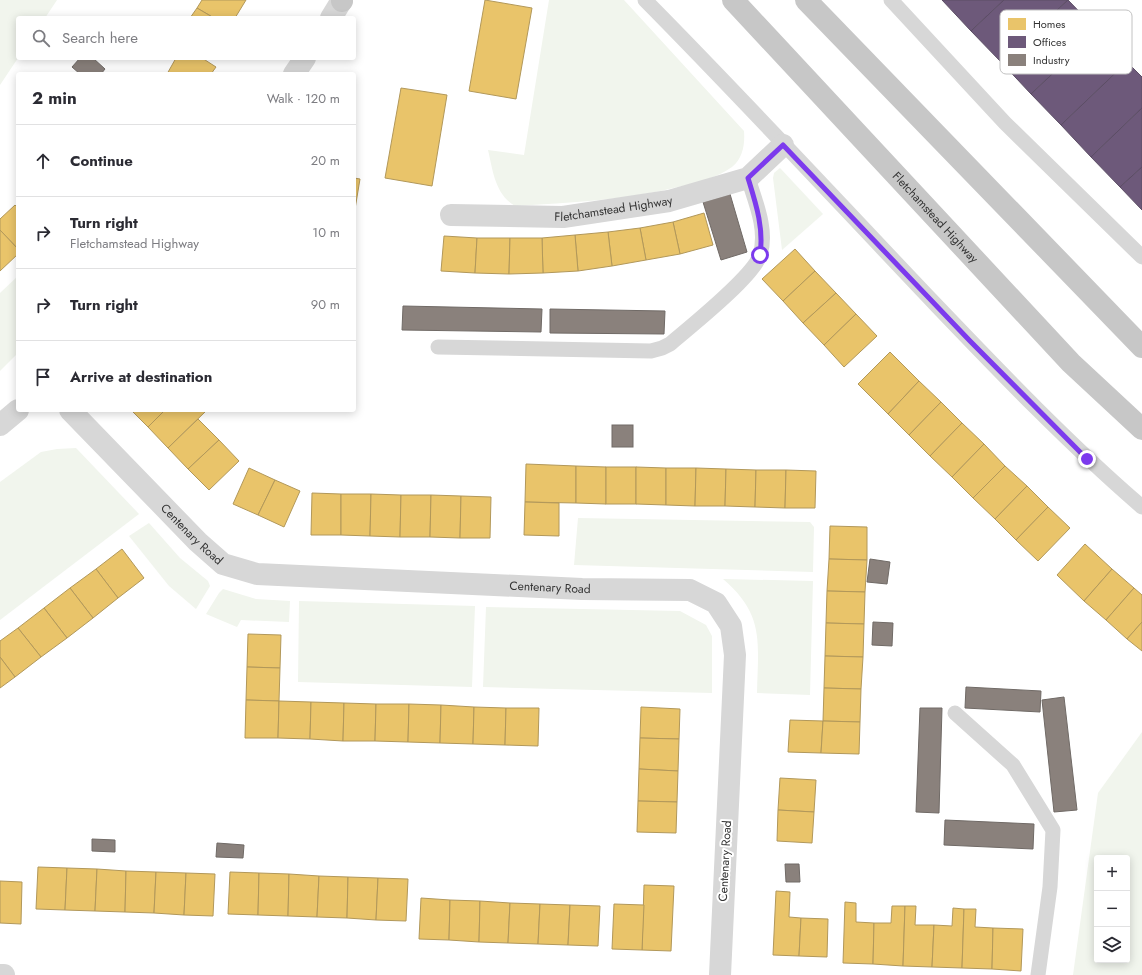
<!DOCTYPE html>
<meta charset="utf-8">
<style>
:root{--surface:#fff;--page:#f7f7f7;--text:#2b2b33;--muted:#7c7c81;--line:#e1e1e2}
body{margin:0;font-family:Jost,sans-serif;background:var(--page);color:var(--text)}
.controls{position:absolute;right:12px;bottom:12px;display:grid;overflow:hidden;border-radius:4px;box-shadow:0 2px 10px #0003}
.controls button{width:36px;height:36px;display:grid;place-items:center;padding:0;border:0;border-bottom:1px solid var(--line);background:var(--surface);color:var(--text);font:20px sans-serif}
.stop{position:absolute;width:12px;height:12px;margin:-9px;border:3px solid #7c3aed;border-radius:50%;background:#fff}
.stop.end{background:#7c3aed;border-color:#fff;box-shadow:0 1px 4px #0008}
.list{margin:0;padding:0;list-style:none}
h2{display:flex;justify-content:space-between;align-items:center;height:52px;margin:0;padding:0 16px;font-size:17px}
h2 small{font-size:13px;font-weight:400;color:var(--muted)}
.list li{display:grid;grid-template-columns:26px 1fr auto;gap:12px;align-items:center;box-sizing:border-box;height:72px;padding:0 16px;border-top:1px solid var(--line)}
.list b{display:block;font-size:15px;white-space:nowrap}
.list p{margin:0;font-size:13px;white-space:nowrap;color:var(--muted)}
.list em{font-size:13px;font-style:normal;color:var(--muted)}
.icon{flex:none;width:22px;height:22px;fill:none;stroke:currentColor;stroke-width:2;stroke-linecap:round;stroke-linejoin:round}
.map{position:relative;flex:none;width:1142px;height:975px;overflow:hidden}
.search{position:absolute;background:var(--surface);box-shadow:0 2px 10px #0003;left:16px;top:16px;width:340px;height:44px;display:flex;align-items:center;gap:10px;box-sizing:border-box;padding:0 14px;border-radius:4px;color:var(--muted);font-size:15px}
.panel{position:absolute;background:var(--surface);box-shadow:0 2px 10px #0003;left:16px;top:72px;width:340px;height:340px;border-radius:4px}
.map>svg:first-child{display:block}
.green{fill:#f1f5ed;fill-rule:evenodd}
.homes{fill:#e9c46a;stroke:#b2985a}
.offices{fill:#6d597a;stroke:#5c4e65}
.industry{fill:#8a817c;stroke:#706a66}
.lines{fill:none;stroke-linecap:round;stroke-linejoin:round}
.service{stroke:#d7d7d7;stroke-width:15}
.minor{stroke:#d7d7d7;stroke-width:22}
.tertiary{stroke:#d7d7d7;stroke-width:22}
.trunk{stroke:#c7c7c7;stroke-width:22}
.route{stroke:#7c3aed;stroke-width:5}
.labels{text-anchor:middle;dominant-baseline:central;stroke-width:4;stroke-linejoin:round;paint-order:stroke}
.street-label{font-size:12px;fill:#333;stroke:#fff}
.key{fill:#fff;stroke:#c2c2c2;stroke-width:1}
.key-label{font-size:11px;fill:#333}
</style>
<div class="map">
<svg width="1142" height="975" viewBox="0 0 1142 975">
<rect width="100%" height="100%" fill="#fff"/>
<g class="green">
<polygon points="0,0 57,0 45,18 18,18 18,58 0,85"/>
<path d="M549,0H624L744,131C745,144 743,158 732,167C717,178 696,183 678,187C625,200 570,203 515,206C495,194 493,171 488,150L524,155Z"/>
<polygon points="780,168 823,214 782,250 773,178 774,173"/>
<polygon points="18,276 18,353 0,371 0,293"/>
<polygon points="76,448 139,514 0,620 0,482 41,452 57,449"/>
<polygon points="578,518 810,522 814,527 813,572 574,565"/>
<polygon points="149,523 180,558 208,581 210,586 196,609 169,586 129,536"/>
<path d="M723,579L813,581L810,695L757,693C758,642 765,615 723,579Z"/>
<polygon points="223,589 256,599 290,601 289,622 241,620 237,627 206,614 219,593"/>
<polygon points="299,601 475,606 472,687 298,682"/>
<polygon points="486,607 680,611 706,625 712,636 712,693 483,687"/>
<path d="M1142,732V975H1073L1098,793ZM1097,858H1127V960H1097Z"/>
</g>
<g class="homes">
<polygon points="202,0 246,0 235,18 214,18 197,8"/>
<polygon points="485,0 532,8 516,99 469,91"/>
<polygon points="197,8 214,18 190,18"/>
<polygon points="176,58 202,58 216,67 211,74 167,74"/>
<polygon points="401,88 447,95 432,186 385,178"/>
<polygon points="354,178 360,179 354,215"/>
<polygon points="15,205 18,208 18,249 0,230 0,219"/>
<polygon points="704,213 713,245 680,254 673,222"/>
<polygon points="673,222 680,254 646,260 640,228"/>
<polygon points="640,228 646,260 612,266 608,232"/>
<polygon points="0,230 18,249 18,254 0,271"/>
<polygon points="608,232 612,266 578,271 575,235"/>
<polygon points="575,235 578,271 543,273 542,238"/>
<polygon points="444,236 477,238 475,273 441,271"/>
<polygon points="477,238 510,238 509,274 475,273"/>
<polygon points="510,238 542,238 543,273 509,274"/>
<polygon points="795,249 815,271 783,301 762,279"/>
<polygon points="815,271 836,293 803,323 783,301"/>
<polygon points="836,293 856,314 824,345 803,323"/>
<polygon points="856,314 877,336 844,367 824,345"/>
<polygon points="890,352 919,381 888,414 858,384"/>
<polygon points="919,381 941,402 909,435 888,414"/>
<polygon points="941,402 962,423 930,456 909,435"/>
<polygon points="131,410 165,410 148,427"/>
<polygon points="165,410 207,410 168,448 148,427"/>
<polygon points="198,419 219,440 188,469 168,448"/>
<polygon points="962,423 984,444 952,477 930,456"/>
<polygon points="219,440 239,461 209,490 188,469"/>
<polygon points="984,444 1005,466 973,498 952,477"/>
<polygon points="526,464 576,466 576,503 525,502"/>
<polygon points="576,466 606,467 606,504 576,503"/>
<polygon points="1005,466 1027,486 995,519 973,498"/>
<rect x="606" y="467" width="30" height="37"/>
<polygon points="636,467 666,468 666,505 636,504"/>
<polygon points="249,468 275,480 258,515 233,504"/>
<polygon points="666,468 696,468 695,506 666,505"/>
<polygon points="696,468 726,469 725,506 695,506"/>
<polygon points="726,469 756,470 755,507 725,506"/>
<polygon points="756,470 786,470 785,508 755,507"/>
<polygon points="786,470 816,471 815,508 785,508"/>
<polygon points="275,480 300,491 284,527 258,515"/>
<polygon points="1027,486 1048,507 1016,540 995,519"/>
<polygon points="312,493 341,494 341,535 311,535"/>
<polygon points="341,494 371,494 370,536 341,535"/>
<polygon points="371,494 401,495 400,537 370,536"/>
<polygon points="401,495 431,495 430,537 400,537"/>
<polygon points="431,495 461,496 460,538 430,537"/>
<polygon points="461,496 491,497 490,538 460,538"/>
<polygon points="525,502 559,503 559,536 524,535"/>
<polygon points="1048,507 1070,528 1038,561 1016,540"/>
<polygon points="830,526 867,527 867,560 829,559"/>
<polygon points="1085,544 1112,569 1084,601 1057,575"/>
<polygon points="122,549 144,578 118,598 96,569"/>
<polygon points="829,559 867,560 865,592 827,591"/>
<polygon points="96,569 118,598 93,618 70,588"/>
<polygon points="1112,569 1134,588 1106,620 1084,601"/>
<polygon points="70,588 93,618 67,638 44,608"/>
<polygon points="1134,588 1142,595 1142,622 1127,639 1106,620"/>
<polygon points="827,591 865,592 864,624 826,623"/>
<polygon points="44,608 67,638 41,657 18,628"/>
<polygon points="1142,622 1142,651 1127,639"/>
<polygon points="826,623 864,624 863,657 825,656"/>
<polygon points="18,628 41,657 15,677 0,657 0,641"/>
<polygon points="248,634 281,635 280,668 247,667"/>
<polygon points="825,656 863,657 861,689 824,688"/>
<polygon points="0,657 15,677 0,688"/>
<polygon points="247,667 280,668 279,701 246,700"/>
<polygon points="824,688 861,689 860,722 823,721"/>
<polygon points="246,700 279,701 278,738 245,738"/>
<polygon points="279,701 311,702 310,739 278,738"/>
<polygon points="311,702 344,703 343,741 310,739"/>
<polygon points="344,703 376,704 375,741 343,741"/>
<polygon points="376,704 409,704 408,742 375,741"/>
<polygon points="409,704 441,705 440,743 408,742"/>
<polygon points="441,705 474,707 473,744 440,743"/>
<polygon points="474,707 506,708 505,745 473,744"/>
<polygon points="641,707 680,709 679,739 640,738"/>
<polygon points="506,708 539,708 538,746 505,745"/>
<polygon points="790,720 823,721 821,753 788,752"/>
<polygon points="823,721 860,722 859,754 821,753"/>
<polygon points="640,738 679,739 678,771 639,769"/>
<polygon points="639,769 678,771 677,802 638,801"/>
<polygon points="780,778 816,780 814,812 778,810"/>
<polygon points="638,801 677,802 676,833 637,832"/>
<polygon points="778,810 814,812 812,843 777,841"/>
<polygon points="38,867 67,868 65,910 36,909"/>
<polygon points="67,868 97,869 95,911 65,910"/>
<polygon points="97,869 126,871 125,912 95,911"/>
<polygon points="126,871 156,872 154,913 125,912"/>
<polygon points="156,872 186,873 184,915 154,913"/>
<polygon points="230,872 259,873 258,915 228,914"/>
<polygon points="186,873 215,874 213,916 184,915"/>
<polygon points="259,873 289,874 288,916 258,915"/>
<polygon points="289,874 319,876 317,917 288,916"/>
<polygon points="319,876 348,877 347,918 317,917"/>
<polygon points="348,877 378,878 376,920 347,918"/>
<polygon points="378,878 408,879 406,921 376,920"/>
<polygon points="0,881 22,882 21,924 0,923"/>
<polygon points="644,885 674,886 671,951 642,950"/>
<polygon points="776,891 790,892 789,917 801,918 799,956 773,955"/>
<polygon points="421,898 450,900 449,940 419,939"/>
<polygon points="450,900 480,901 479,942 449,940"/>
<polygon points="480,901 510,903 508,943 479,942"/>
<polygon points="845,902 856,903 856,922 874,923 873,964 843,963"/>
<polygon points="510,903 540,904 538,944 508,943"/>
<polygon points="540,904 570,905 568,945 538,944"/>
<polygon points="614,904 644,905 642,950 612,949"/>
<polygon points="570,905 600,906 598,946 568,945"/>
<polygon points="892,906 905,906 903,966 873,964 874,923 891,923"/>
<polygon points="905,906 916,906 915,925 934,925 932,967 903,966"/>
<polygon points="953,908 964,909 962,968 932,967 934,925 952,926"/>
<polygon points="964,909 976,909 975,927 993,928 992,969 962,968"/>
<polygon points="801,918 828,919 827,957 799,956"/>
<polygon points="993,928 1023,929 1021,971 992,969"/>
</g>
<g class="offices">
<polygon points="942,0 1004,0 971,31"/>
<polygon points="1004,0 1068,0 1001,62 971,31"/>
<polygon points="1068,0 1098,31 1031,94 1001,62"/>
<polygon points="1098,31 1127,62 1061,125 1031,94"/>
<polygon points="1127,62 1142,77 1142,108 1091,157 1061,125"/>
<polygon points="1142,108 1142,167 1120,187 1091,157"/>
<polygon points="1142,167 1142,210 1120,187"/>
</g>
<g class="industry">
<polygon points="80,58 93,58 105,69 101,74 80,74 72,67"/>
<polygon points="730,194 747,252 721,260 703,202"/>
<polygon points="403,306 542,309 541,332 402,330"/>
<polygon points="550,309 665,311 664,334 550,333"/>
<rect x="612" y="425" width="21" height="22"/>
<polygon points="870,559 890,562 887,584 867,582"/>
<polygon points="873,622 893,623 892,646 872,645"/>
<polygon points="966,687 1041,691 1040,712 965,708"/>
<polygon points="1064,697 1077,810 1054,812 1042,700"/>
<polygon points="920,708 942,708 939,813 916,812"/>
<polygon points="945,820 1034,824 1033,849 944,845"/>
<polygon points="92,839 115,840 115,852 92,851"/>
<polygon points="217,843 244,845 243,858 216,857"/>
<polygon points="785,864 799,864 800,882 786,882"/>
</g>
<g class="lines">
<g class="service">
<path d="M645,0C744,100 839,203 936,305C1002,374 1069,444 1142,507"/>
<polyline points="891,0 1005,123 1142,257"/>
<path d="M438,347L651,351L662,348L670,344C690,327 754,276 760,255C768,230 755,201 748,178"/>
<polyline points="955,713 1013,765 1053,830 1050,887 1038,975"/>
</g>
<g class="minor">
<path id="s1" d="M451,215L563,217L669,201L748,178L783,145"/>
<path id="s2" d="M70,410L198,542L223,564L257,574L582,589L690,590L716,603L731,626L735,655L720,975"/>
</g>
<g class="tertiary">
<polyline points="331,18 342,0"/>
<polyline points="294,74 305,58"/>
<polyline points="0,425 18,410"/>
<polyline points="0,975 4,975"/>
</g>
<g class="trunk">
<path id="s3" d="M733,0L1071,363L1142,429"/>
<polyline points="806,0 1142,347"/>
<polyline points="342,1 342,0"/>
</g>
</g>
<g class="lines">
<path class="route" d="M760,255C764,228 756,204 748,178L783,145L970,341L1087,459"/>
</g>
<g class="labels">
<g class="street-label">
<text stroke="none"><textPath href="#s1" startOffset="163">Fletchamstead Highway</textPath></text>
<text stroke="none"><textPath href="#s3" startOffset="297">Fletchamstead Highway</textPath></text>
<text stroke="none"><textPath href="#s2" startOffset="174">Centenary Road</textPath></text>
<text stroke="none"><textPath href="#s2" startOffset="546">Centenary Road</textPath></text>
<text transform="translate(725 861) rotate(-87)">Centenary Road</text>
</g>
</g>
<rect x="1000" y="10" width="132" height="64" rx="6" class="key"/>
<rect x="1008" y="18" width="18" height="12" fill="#e9c46a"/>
<rect x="1008" y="36" width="18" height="12" fill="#6d597a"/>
<rect x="1008" y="54" width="18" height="12" fill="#8a817c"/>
<g class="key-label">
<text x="1033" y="28">Homes</text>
<text x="1033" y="46">Offices</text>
<text x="1033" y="64">Industry</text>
</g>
</svg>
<div class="controls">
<button>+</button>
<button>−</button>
<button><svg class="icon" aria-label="layers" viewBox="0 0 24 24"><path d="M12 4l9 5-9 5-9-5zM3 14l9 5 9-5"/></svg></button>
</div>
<div class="stop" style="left:760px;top:255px"></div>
<div class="stop end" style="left:1087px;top:459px"></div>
<div class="search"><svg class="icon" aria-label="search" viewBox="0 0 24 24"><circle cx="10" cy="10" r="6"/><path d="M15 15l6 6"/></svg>Search here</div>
<section class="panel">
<h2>2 min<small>Walk · 120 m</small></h2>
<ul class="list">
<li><svg class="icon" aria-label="ahead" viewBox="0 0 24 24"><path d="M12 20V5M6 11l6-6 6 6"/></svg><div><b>Continue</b></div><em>20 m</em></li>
<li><svg class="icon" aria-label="right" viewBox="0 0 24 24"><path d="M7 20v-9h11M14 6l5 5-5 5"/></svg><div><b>Turn right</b><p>Fletchamstead Highway</p></div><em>10 m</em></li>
<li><svg class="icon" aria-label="right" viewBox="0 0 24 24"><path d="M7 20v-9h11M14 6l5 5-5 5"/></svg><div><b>Turn right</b></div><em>90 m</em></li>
<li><svg class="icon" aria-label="arrive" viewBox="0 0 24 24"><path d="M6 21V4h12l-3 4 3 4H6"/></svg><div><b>Arrive at destination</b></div></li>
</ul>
</section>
</div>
